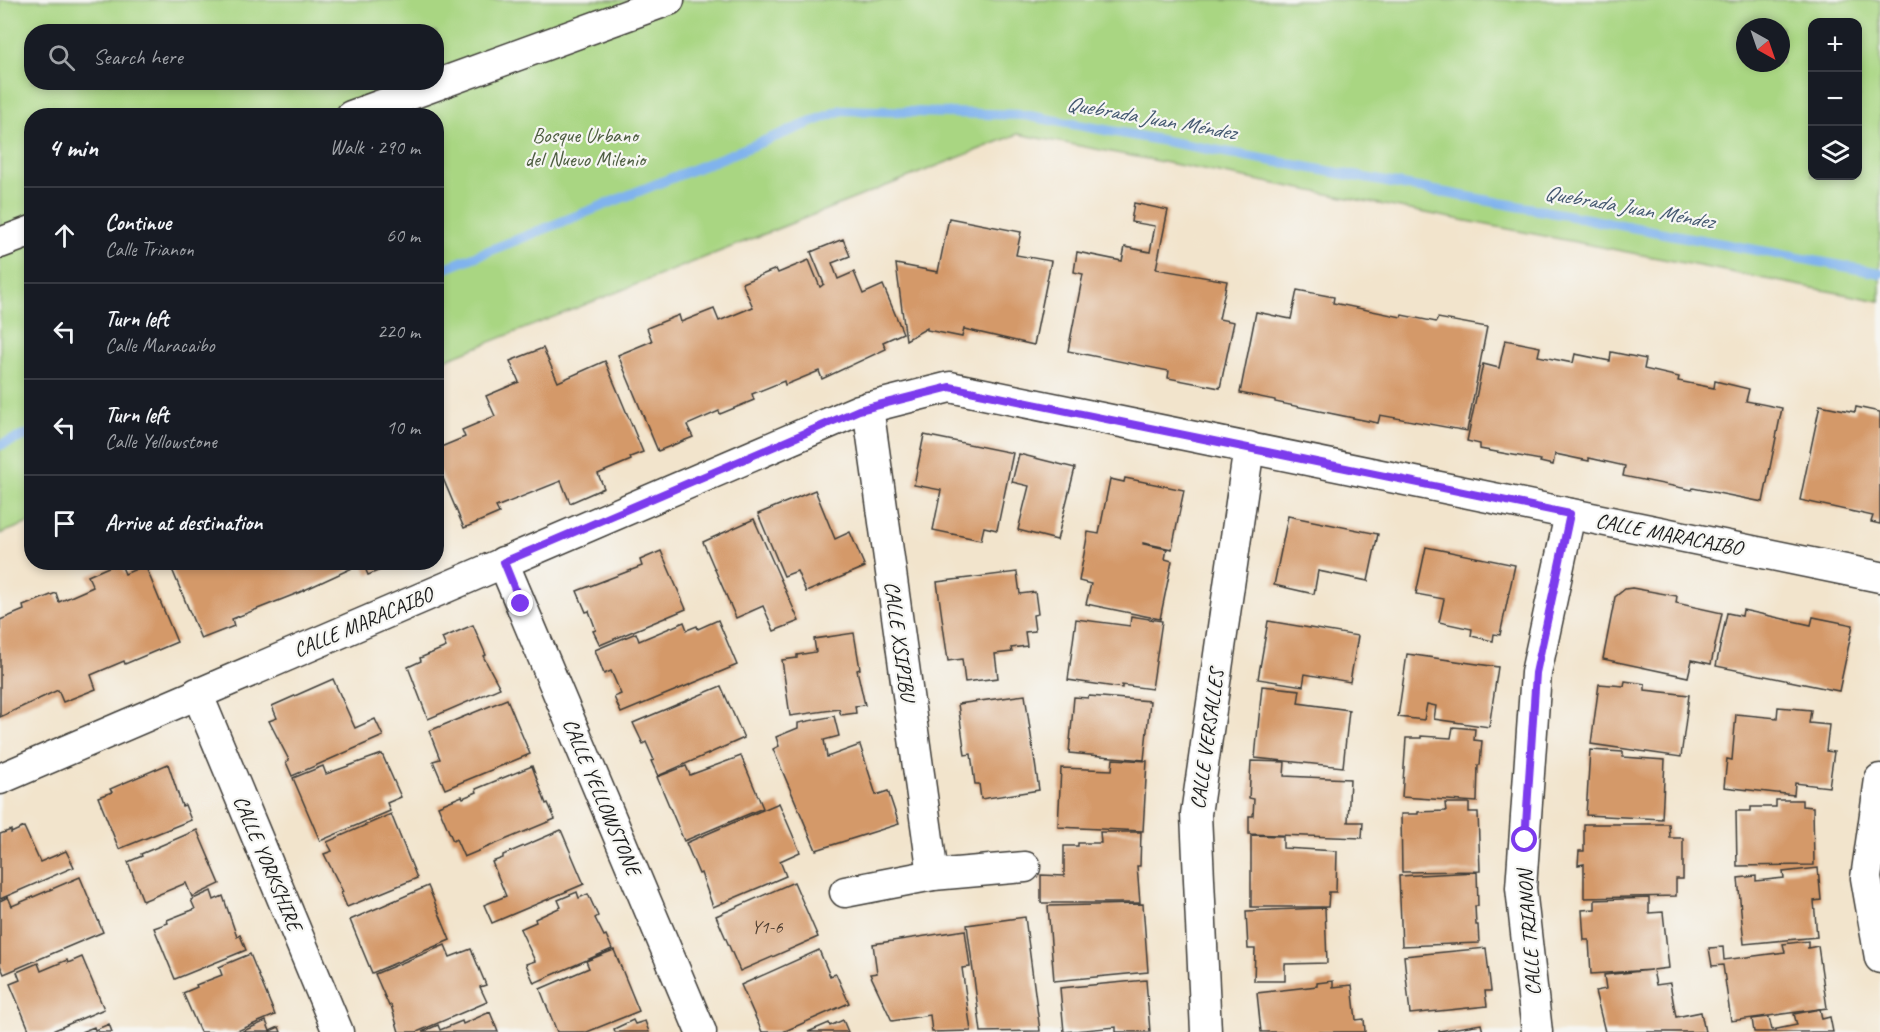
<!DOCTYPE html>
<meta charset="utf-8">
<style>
:root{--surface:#171b24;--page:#242831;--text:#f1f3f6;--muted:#9ea1a6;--line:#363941}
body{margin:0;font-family:Caveat,sans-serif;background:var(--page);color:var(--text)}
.controls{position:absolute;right:18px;top:18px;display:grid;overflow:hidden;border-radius:12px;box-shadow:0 3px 9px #0003}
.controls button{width:54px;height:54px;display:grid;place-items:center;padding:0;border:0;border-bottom:2px solid var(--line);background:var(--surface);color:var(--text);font:30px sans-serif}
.compass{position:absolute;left:1736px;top:18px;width:54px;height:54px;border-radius:50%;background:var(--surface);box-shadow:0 3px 9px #0003;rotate:140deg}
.stop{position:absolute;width:18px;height:18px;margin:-14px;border:4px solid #7c3aed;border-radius:50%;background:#fff}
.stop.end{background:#7c3aed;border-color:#fff;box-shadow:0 2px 6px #0008}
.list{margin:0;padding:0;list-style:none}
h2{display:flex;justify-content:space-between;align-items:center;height:78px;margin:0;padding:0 24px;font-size:26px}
h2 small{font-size:20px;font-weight:400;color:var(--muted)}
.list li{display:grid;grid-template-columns:39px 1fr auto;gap:18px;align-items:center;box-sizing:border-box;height:96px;padding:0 24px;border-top:2px solid var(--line)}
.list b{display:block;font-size:22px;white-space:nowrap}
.list p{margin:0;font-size:20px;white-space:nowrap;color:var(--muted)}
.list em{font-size:20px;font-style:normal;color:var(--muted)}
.icon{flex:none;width:33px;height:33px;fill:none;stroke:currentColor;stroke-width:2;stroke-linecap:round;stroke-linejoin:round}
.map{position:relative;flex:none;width:1880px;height:1032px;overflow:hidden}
.search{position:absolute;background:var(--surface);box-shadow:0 3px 9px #0003;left:24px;top:24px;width:420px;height:66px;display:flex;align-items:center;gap:15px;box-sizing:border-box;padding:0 21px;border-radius:24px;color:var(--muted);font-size:22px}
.panel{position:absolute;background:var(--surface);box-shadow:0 3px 9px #0003;left:24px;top:108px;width:420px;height:462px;border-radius:24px}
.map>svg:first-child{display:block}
.green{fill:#a9d682;stroke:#62794f;stroke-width:1.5;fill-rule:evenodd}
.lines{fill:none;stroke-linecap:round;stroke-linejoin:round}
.stream{stroke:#80b3ed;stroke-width:10}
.building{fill:#d49969}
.minor-casing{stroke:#3c3a36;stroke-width:33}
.minor{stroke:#fff;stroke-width:30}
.route{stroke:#7c3aed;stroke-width:8}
.labels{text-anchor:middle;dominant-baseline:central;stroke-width:4.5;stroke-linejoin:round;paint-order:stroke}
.number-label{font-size:18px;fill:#4a3b2f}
.park-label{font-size:21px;fill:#4d5d40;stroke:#f6f6f2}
.street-label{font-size:21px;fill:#1c1c1c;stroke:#f6f6f2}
.water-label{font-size:22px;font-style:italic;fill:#445870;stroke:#f6f6f2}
</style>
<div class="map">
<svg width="1880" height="1032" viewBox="0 0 1880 1032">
<rect width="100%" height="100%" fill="#f6f6f2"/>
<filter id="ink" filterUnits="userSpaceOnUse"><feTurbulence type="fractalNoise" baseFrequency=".0167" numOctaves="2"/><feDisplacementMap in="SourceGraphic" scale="12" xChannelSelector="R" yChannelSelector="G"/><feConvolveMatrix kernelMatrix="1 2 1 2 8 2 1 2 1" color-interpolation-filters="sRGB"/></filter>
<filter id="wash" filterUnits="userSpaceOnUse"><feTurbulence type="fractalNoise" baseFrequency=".008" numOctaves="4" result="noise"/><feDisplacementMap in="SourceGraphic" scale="24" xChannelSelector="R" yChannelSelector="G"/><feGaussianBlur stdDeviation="1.35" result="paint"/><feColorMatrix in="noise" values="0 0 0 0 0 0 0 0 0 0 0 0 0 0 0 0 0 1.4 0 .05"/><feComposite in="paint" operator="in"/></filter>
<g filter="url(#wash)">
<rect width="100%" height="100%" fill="#f2e4cc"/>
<path class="green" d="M0,0H1880V301L1018,134L437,363L436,116H32L31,522L0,534ZM1812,22H1858V176H1812ZM1745,27H1781V63H1745ZM32,32H436V82H32Z"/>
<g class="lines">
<g class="stream">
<polyline points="436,272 842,110 1024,115 1880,273"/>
<polyline points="0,445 32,433"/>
</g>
</g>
<g id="blocks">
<g class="building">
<polygon points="1134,203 1168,210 1156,269 1227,281 1219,319 1234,322 1220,388 1168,378 1169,371 1068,351 1083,274 1074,272 1077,252 1122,261 1125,247 1150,252 1155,226 1131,222"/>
<polygon points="949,218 1021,232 1016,255 1051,261 1034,345 964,329 962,337 927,330 927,328 906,340 896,264 938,272"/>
<polygon points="843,239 850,256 832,263 838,279 854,272 863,294 883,285 903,333 883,342 886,349 822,379 819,371 785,385 784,381 752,394 754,400 720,414 719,411 687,425 693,437 658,451 618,355 652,341 647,328 679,315 681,322 714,309 719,321 753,307 742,283 776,269 778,273 809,260 820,287 824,284 811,252"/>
<polygon points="1297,290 1334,297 1333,303 1401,317 1402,315 1436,322 1438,318 1487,327 1467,431 1380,415 1378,423 1275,402 1275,400 1240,393 1256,312 1291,319"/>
<polygon points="1505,340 1540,347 1538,356 1573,363 1575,354 1610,361 1611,352 1646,359 1644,369 1679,377 1678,381 1714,388 1715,381 1749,389 1746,401 1782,408 1763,502 1693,488 1692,490 1623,476 1625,466 1589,458 1589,461 1555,454 1553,465 1540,462 1541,460 1480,449 1480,444 1467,441 1483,364 1499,368"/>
<polygon points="543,348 558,382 605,361 643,452 630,457 631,460 598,474 604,488 570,503 561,481 496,507 499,513 464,528 436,462 436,449 465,437 462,430 495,416 486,396 519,382 510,361"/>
<polygon points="1820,405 1855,412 1856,407 1880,412 1880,524 1871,522 1873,516 1800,500"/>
<polygon points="924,435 1013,453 997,530 984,527 981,540 933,530 941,490 914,485"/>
<polygon points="1019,454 1075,468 1057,540 1018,530 1029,486 1012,482"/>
<polygon points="1125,478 1184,490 1172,549 1143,543 1143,544 1167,549 1165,559 1172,561 1160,619 1086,604 1091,584 1079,581 1088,532 1099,534 1110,479 1124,482"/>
<polygon points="815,490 835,539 850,532 865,567 806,592 797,571 784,576 758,514"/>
<polygon points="1288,516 1378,534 1368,581 1318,571 1314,594 1274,585"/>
<polygon points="754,519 799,621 774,631 763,606 736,618 703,542"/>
<polygon points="1426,547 1515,565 1500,635 1494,634 1493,641 1471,636 1472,629 1439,622 1444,599 1416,594"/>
<polygon points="661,551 686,609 600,645 593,631 596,630 589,611 586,612 577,591 642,566 640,560"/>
<polygon points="120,562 125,574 145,565 177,642 125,664 124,661 91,675 96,689 63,702 58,690 0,717 0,620 24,610 23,606 56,593 59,602 93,587 88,576"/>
<polygon points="169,562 398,562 398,563 368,575 363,563 298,593 232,619 234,626 201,639"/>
<polygon points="1017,572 1020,594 1035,592 1038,614 1033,615 1035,631 1025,632 1027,646 1011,648 1012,652 995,654 998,678 965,682 962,659 948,661 937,582"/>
<polygon points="1632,588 1677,596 1676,603 1722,613 1711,664 1692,660 1688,677 1603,659 1615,597 1625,589"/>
<polygon points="1743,610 1811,625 1813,617 1853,625 1839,691 1716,666 1727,613 1742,616"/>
<polygon points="1131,616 1162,621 1152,689 1122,685 1122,688 1068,680 1076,619 1130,626"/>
<polygon points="718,620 737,665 621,713 614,697 621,694 611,671 604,674 595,650 636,633 639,641 684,622 687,630 697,626 698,629"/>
<polygon points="1268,621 1358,636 1350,682 1305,674 1303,686 1258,679"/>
<polygon points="473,625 486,655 483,656 500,688 428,719 408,667 421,661 420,658 446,647 442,638"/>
<polygon points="854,633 860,669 857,670 865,705 855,706 856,713 841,715 839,709 790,716 782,660 797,658 797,655 816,652 814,639"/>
<polygon points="1407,654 1498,667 1489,727 1434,719 1436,706 1427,704 1424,720 1398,717"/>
<polygon points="333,679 355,728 375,719 383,736 292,776 286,762 289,760 269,721 277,718 272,706"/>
<polygon points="1625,681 1645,684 1645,690 1689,695 1681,757 1591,744 1599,684 1624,686"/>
<polygon points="721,686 744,738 658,776 651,761 654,760 646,742 643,744 633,723"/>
<polygon points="1262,686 1300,690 1298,703 1349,710 1343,767 1255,758"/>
<polygon points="1025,695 1039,790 981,799 979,784 975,784 971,754 965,755 958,704"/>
<polygon points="1089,696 1150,701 1144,760 1069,753 1074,697 1088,698"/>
<polygon points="507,699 530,754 445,789 433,761 440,759 429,731"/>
<polygon points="1778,707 1811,710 1809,723 1829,725 1826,751 1834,752 1829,787 1795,783 1794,795 1724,787 1727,759 1732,760 1736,714 1777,718"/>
<polygon points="834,716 839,736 824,740 827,757 860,745 876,795 888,791 899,824 816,850 773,749 779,746 776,737 798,728 798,723"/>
<polygon points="1453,727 1475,729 1474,740 1482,741 1480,765 1478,765 1477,802 1402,797 1406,738 1421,738 1421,736 1451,738"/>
<polygon points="1590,750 1623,752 1623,757 1665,760 1662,819 1586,815"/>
<polygon points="382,754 401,797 387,803 390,811 320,841 293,778 323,766 326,774"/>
<polygon points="741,756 763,808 684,841 657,777 686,766 690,775"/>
<polygon points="1113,759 1147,761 1143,831 1058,827 1061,768 1112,770"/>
<polygon points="1251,761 1285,762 1284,776 1350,779 1348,822 1363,822 1362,838 1249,834 1249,816 1253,816 1254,799 1249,798"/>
<polygon points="168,764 182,806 185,805 191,820 119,849 98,797 112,792 110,789"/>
<polygon points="532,766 546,804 548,803 555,819 464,857 456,839 453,841 438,806 462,796 463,798 477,792 476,789"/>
<polygon points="1776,800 1802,800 1802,806 1813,807 1814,865 1737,866 1736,811 1751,811 1751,807 1776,807"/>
<polygon points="779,803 800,852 780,861 786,876 713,907 701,873 699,874 686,843"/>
<polygon points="1445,803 1469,803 1469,812 1478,812 1480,871 1402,872 1401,814 1418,814 1418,812 1446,811"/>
<polygon points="391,814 417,878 347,907 341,893 343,892 324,854 332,851 327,842"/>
<polygon points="1584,824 1669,824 1670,838 1683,838 1683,879 1676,879 1676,896 1584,898 1584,864 1578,865 1579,851 1584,851"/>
<polygon points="24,827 40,862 66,851 74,867 0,899 0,834 11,830 11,833"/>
<polygon points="197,830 220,884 192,897 186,883 143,901 128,862 142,856 141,854"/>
<polygon points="561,830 584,884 492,923 484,905 506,896 492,862 503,858 503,855"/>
<polygon points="1100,832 1141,832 1140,866 1137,866 1140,903 1041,903 1041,875 1064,876 1064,846 1078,846 1078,843 1101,843"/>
<polygon points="1251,835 1283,836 1283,848 1337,851 1336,892 1329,892 1328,907 1251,907"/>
<polygon points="1818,868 1821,900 1814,901 1817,937 1744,944 1738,878 1756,876 1756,881 1784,878 1783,872"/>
<polygon points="1477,872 1478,906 1475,906 1476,925 1478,925 1479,943 1402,946 1399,876"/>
<polygon points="80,877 103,932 4,974 0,965 0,901 8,897 12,906"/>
<polygon points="794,882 818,937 740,971 716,916"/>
<polygon points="428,886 450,940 372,973 350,920"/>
<polygon points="211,891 214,900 223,896 237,937 240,935 246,950 175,979 154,928 168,923 167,920 195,909 191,900"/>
<polygon points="577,892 579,898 588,894 598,916 595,918 604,936 606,935 612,949 534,983 526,964 535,961 520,929 536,922 535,919 561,907 558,900"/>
<polygon points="1649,898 1649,913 1663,912 1669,968 1653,970 1656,985 1670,983 1676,1017 1701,1012 1705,1032 1605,1032 1595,991 1606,989 1604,975 1651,970 1591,974 1589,940 1584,940 1582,910 1595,909 1595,900"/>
<polygon points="1143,904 1148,972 1054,981 1048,906"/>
<polygon points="1325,908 1327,963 1285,964 1285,981 1254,981 1255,949 1248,949 1246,911"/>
<polygon points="1025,917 1040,1031 981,1032 967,925"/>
<polygon points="965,930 970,967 962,968 971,1031 932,1032 930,1015 892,1021 870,974 877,973 873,944"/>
<polygon points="1808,941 1808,948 1818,946 1827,1008 1731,1021 1723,965 1712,966 1709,948 1723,947 1724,960 1785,952 1783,944"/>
<polygon points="445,945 450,957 471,949 486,985 480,987 487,1002 417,1032 399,1032 391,1005 389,1006 375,974"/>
<polygon points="1486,948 1491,991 1485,991 1487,1006 1410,1014 1404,956"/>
<polygon points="614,950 639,1011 587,1032 557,1032 540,989 589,968 586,961"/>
<polygon points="819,950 830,976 836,974 849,1003 783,1032 762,1032 741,985"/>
<polygon points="250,954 275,1015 235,1032 200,1032 183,993 197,987 196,985 222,975 219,967"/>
<polygon points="82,957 104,1009 50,1032 30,1032 10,984 20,980 17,972 38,963 41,971 67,960 68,963"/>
<polygon points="1146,980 1150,1032 1116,1032 1116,1027 1064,1032 1060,988"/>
<polygon points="1333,981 1333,987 1352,985 1356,1020 1364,1019 1365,1032 1261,1032 1257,993 1317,986 1317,983"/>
<polygon points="1820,1009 1822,1019 1830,1017 1833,1032 1754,1032 1752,1019 1769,1017 1772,1030 1797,1025 1794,1014"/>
<polygon points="490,1012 498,1032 422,1032 438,1025 440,1030 462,1021 463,1024"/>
<polygon points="633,1020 635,1024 645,1021 649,1032 615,1032 614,1029"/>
<polygon points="843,1020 848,1032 808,1032 829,1023 830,1026"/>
<polygon points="266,1021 270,1031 279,1027 281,1032 241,1032"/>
<polygon points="109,1024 112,1032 81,1032 94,1027 95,1030"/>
<polygon points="1481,1024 1483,1032 1439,1032 1439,1031"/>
</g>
</g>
</g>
<g filter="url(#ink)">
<use href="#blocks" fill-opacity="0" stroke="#3c3a36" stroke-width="1.5"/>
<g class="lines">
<g class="minor-casing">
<g id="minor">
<polyline points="351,116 669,0"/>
<polyline points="0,243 32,231"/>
<polyline points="868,407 933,875"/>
<polyline points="503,562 701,1032"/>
<polyline points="197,693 338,1032"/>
<polyline points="0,779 859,410 950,387 1880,577"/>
<polyline points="1880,779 1866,878 1880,958"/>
<polyline points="845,892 933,875 1025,867"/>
<polyline points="1206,1032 1196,814 1249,447"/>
<polyline points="1537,1032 1521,888 1536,673 1570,514"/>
</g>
</g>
<use href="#minor" class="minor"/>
</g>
</g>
<g class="lines" filter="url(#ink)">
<polyline class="route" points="521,604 504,562 859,410 950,387 1570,514 1536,673 1525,840"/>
</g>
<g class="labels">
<g class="number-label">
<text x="767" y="927">Y1-6</text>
</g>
<g class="park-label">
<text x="585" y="135">Bosque Urbano<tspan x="585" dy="24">del Nuevo Milenio</tspan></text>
</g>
<g class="street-label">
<text transform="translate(1669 534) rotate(11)">CALLE MARACAIBO</text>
<text transform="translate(363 622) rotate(-23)">CALLE MARACAIBO</text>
<text transform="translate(900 641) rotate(82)">CALLE XSIPIBU</text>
<text transform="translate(1207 739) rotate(-82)">CALLE VERSALLES</text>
<text transform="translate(602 797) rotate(67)">CALLE YELLOWSTONE</text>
<text transform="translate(268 863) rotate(67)">CALLE YORKSHIRE</text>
<text transform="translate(1529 933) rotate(-94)">CALLE TRIANON</text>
</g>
<g class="water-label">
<text transform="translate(1151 118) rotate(10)">Quebrada Juan Méndez</text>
<text transform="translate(1629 207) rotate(10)">Quebrada Juan Méndez</text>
</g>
</g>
</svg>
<div class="controls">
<button>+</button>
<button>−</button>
<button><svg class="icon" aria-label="layers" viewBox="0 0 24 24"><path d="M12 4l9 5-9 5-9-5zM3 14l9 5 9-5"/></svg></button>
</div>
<svg class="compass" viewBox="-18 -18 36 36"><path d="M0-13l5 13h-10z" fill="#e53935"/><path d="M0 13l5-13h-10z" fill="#9ea1a6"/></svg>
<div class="stop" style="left:1525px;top:840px"></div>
<div class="stop end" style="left:521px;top:604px"></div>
<div class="search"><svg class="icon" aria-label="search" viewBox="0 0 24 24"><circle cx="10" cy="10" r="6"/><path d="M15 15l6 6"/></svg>Search here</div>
<section class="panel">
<h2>4 min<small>Walk · 290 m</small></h2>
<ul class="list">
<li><svg class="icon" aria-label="ahead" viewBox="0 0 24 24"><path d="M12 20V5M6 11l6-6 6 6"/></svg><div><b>Continue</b><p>Calle Trianon</p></div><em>60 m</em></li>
<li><svg class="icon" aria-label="left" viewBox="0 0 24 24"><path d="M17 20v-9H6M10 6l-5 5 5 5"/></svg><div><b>Turn left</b><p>Calle Maracaibo</p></div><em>220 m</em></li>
<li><svg class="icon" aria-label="left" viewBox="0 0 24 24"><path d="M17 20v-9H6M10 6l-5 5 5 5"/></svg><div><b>Turn left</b><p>Calle Yellowstone</p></div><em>10 m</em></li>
<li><svg class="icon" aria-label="arrive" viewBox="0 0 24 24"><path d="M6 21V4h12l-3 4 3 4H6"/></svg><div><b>Arrive at destination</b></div></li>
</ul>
</section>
</div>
